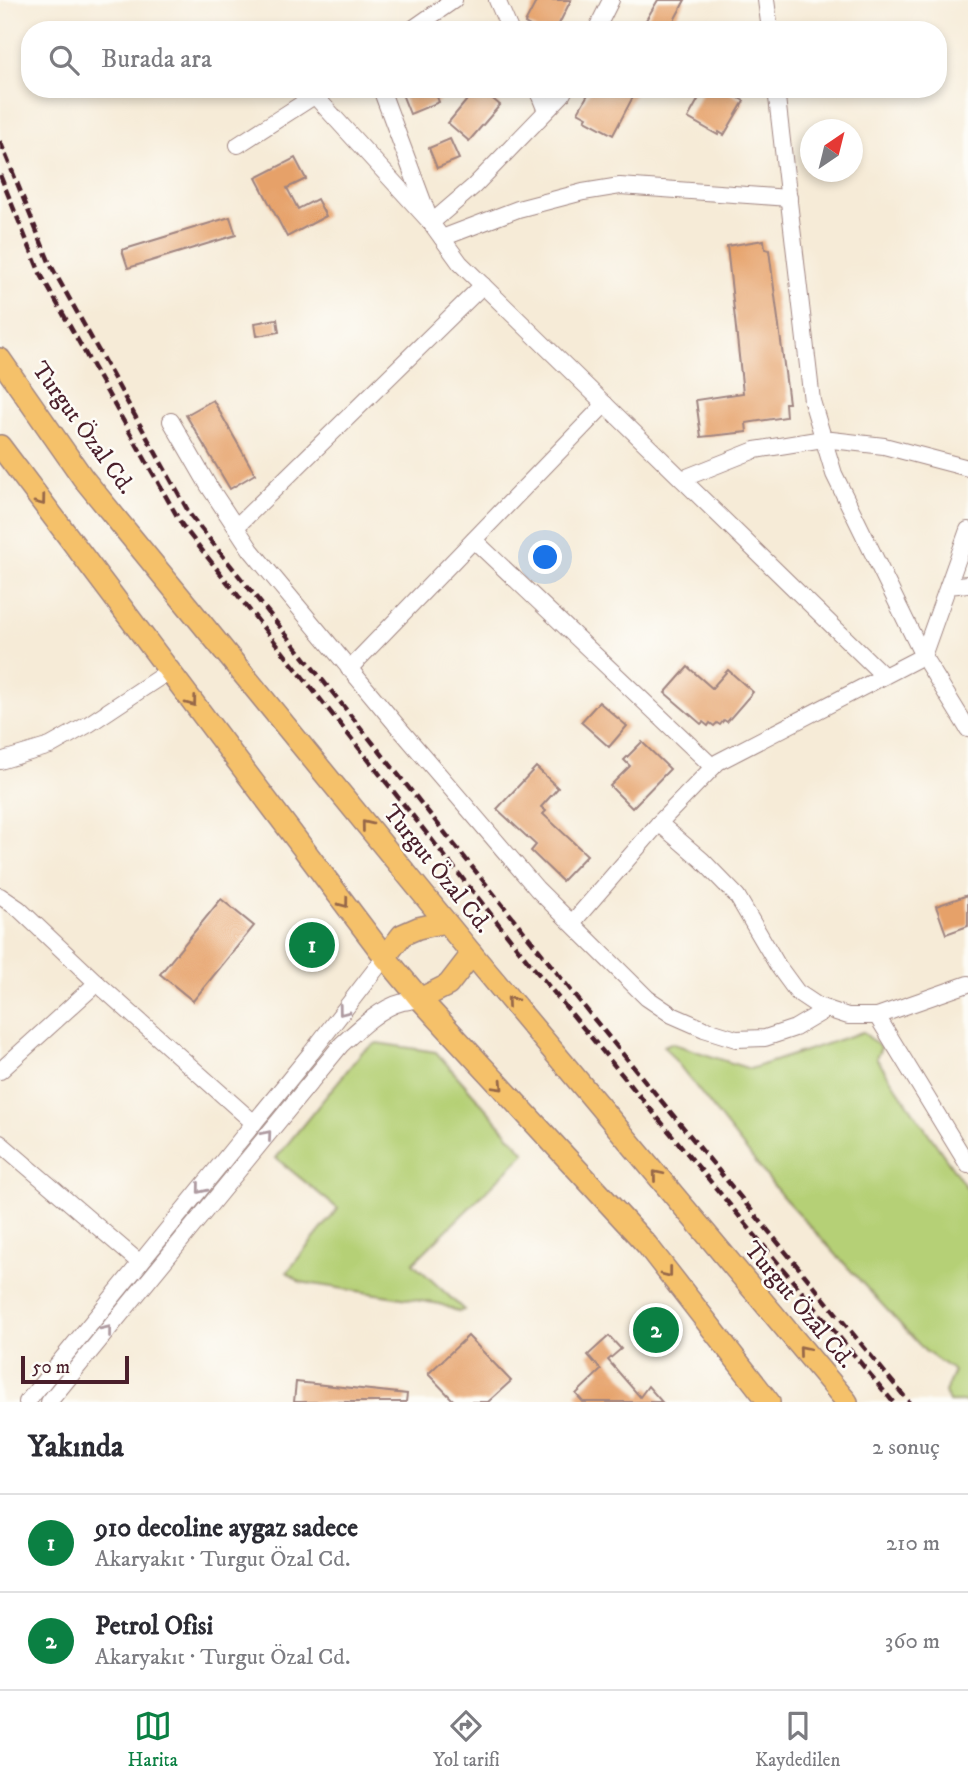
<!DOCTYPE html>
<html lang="tr">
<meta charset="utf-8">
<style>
:root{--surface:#fff;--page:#f2f2f3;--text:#2b2b33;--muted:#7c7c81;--line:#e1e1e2;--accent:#0b8043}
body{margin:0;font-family:"IM FELL DW Pica",serif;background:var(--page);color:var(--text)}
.compass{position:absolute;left:800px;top:119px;width:63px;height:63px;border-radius:50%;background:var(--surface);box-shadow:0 4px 10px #0003;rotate:35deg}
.scale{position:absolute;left:21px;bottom:18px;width:108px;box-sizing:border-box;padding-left:7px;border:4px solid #4a1f2b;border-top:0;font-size:19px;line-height:24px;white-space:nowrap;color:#4a1f2b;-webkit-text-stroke:5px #fdfcf7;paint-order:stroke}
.you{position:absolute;left:546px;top:558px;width:24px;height:24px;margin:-18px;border:5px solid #fff;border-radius:50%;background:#1a73e8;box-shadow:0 0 0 10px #1a73e833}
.badge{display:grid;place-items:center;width:46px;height:46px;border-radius:50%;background:var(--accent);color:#fff;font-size:23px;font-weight:700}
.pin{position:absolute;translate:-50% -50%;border:4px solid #fff;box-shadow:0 2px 7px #0006}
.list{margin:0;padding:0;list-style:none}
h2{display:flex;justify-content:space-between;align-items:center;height:91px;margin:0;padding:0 28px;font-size:30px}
h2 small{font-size:23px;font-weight:400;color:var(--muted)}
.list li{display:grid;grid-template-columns:46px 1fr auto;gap:21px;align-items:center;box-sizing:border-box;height:98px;padding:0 28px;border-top:2px solid var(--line)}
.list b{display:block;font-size:26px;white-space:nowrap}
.list p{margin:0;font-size:23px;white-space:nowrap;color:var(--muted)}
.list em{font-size:23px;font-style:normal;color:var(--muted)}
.icon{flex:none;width:38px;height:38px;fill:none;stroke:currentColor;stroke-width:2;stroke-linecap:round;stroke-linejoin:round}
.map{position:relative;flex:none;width:968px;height:1402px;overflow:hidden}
.search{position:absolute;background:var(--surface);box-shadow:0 4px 10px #0003;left:21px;right:21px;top:21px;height:77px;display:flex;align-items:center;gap:18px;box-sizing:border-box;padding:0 24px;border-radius:28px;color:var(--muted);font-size:26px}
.sheet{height:287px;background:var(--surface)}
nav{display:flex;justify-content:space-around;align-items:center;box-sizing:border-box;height:98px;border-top:2px solid var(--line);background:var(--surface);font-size:19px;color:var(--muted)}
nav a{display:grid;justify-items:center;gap:4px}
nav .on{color:var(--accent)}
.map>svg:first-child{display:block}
.green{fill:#b5d076;stroke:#807850;stroke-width:2}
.building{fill:#e6a169}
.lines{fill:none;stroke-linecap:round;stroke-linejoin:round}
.minor-casing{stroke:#a08581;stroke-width:18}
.major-casing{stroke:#a08581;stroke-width:24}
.minor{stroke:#fff;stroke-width:16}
.major{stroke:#f5c16b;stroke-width:21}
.rail{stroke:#4a1f2b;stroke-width:4.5;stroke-dasharray:10 5;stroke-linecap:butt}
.oneway{stroke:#976848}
.oneway2{stroke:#ae9aa0}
.labels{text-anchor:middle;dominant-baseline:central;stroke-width:5;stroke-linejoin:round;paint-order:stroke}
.street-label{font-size:24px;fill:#4a1f2b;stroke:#fdfcf7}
</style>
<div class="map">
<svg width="968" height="1402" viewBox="0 0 968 1402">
<rect width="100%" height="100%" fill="#fdfcf7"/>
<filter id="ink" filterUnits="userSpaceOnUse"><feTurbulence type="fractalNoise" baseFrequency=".0143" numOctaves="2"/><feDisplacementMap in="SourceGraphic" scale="14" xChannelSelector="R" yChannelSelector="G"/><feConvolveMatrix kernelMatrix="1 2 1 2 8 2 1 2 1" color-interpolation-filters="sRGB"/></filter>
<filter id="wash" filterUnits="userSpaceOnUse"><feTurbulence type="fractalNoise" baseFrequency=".00686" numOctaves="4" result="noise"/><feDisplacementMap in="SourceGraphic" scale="28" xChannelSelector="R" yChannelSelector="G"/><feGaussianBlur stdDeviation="1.57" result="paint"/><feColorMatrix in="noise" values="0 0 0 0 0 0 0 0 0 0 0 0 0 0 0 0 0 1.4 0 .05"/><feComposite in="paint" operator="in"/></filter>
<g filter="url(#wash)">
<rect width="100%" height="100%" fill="#f6ebd7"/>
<g class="green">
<polygon points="863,1032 881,1048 876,1058 968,1190 968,1402 949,1402 945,1392 954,1371 925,1351 782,1196 664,1046 671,1043 750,1069"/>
<polygon points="377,1043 436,1052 525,1153 413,1263 464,1310 459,1312 440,1304 300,1282 287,1272 338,1209 276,1158 362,1052"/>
</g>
<g id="blocks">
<g class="building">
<polygon points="537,0 571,0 556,30 537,30 525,23"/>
<polygon points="658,0 685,0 669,30 640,30"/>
<polygon points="400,89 434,89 439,102 410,114"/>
<polygon points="476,89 481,89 500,105 469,141 448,123"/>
<polygon points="591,89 627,89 635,93 613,135 585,120 587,117 578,112"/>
<polygon points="704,89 723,89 744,101 724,135 719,132 718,135 688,118"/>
<polygon points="450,139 459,159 437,168 429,148"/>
<polygon points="295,158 306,179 287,188 298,209 317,199 326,216 287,237 256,178"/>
<polygon points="230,217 236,235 128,268 122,250"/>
<polygon points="764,240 765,249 769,250 789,403 785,403 786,417 746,423 747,432 701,437 696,400 743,393 727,246"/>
<polygon points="277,319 279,332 257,336 255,323"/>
<polygon points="213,400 255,474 230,489 186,415"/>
<polygon points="688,667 712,688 728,670 753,692 727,722 724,720 720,725 717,723 714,726 710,723 708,726 703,722 701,724 665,693"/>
<polygon points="599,702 627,726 609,747 581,722"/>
<polygon points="642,742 670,769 632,808 610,786 630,766 624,760"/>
<polygon points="536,767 558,788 541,807 546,811 543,814 587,855 562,881 531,851 536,845 497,809"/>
<polygon points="968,895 968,926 946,934 936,906"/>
<polygon points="221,899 254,926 193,1001 160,974"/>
<polygon points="468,1336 511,1381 488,1402 455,1402 428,1374"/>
<polygon points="609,1336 621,1349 608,1360 640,1397 648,1386 662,1402 583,1402 576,1394 601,1370 588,1355"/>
<polygon points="296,1382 407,1394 406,1402 294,1402"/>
</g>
</g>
</g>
<g filter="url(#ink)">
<use href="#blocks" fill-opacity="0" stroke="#a08581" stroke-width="2"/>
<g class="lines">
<g class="minor-casing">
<g id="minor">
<polyline points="497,0 510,30"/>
<polyline points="766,0 770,30"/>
<polyline points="411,30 454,0"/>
<polyline points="596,30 611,0"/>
<polyline points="381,89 431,223 474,186 562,95 565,89"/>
<polyline points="537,89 546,111"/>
<polyline points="776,89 812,401 834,474 923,656 968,729"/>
<polyline points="315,96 431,223 460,263 884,676"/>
<polyline points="238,145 325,89"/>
<polyline points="442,238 518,209 583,192 620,186 789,198"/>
<polyline points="171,421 208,485 251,550 394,722 537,889 647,998 672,1015 704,1029 736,1039 765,1038 795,1028 827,1009"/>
<polyline points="682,479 755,450 823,439 884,446 968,468"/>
<polyline points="236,527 483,285"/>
<polyline points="474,540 713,767"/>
<polyline points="948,586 968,584"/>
<polyline points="349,669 605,404"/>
<polyline points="0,761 50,746 89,724 169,671"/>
<polyline points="659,823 702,860 737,896 778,966 797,992 818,1006 848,1016 877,1016 968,1165"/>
<polyline points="0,896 19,909 97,983 254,1123"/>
<polyline points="572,923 659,823 718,762 923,656 968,530"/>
<polyline points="877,1016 968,984"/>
<polyline points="0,1071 97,983"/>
<polyline points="0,1143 140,1263"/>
<polyline points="27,1402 311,1053 385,957"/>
<path d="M49,1402L341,1045C357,1030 381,1007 403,1002C408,1001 414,1000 420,999"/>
</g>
</g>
<g class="major-casing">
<g id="major">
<polyline points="0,359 83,478 472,954 847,1402"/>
<polyline points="0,446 385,957 420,999 647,1245 769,1402"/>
<polyline points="385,957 402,935 418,928 445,922"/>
<polyline points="420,999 448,985 472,954"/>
</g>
</g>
<use href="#minor" class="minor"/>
<use href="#major" class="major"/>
<g class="rail">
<polyline points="0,141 50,264 191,516 594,1019 909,1402"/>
<polyline points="0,175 40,273 182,525 532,966 893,1402"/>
</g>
</g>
<defs><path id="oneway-chevron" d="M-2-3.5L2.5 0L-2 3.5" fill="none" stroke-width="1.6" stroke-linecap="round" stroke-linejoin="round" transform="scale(1.75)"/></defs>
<g class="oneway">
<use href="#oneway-chevron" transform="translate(41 501) rotate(53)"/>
<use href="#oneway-chevron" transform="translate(192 702) rotate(53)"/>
<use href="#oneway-chevron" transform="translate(366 825) rotate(-129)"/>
<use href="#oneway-chevron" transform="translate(344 903) rotate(53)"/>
<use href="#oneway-chevron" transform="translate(511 1001) rotate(-130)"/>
<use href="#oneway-chevron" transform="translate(499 1086) rotate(47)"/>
<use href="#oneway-chevron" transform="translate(657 1175) rotate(-130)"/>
<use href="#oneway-chevron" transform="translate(668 1273) rotate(52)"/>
<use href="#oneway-chevron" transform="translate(803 1350) rotate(-130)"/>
</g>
<g class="oneway2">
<use href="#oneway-chevron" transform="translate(343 1011) rotate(127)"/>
<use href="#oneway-chevron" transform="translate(267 1135) rotate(-50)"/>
<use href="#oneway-chevron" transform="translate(201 1189) rotate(129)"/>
<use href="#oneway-chevron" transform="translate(107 1330) rotate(-51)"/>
</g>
</g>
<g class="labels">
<g class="street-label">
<text transform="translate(83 428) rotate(54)">Turgut Özal Cd.</text>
<text transform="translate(437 869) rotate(51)">Turgut Özal Cd.</text>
<text transform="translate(799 1305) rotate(50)">Turgut Özal Cd.</text>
</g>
</g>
</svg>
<svg class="compass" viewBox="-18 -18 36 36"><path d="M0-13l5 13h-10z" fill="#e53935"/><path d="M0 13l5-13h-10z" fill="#7c7c81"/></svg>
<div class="scale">50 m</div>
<div class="you"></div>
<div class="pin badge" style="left:312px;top:945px">1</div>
<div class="pin badge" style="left:656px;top:1330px">2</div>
<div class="search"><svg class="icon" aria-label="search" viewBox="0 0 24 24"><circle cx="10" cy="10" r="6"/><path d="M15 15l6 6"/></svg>Burada ara</div>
</div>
<section class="sheet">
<h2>Yakında<small>2 sonuç</small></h2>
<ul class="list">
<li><span class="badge">1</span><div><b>910 decoline aygaz sadece</b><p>Akaryakıt · Turgut Özal Cd.</p></div><em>210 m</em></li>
<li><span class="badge">2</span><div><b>Petrol Ofisi</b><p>Akaryakıt · Turgut Özal Cd.</p></div><em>360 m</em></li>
</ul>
</section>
<nav>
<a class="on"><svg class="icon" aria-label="map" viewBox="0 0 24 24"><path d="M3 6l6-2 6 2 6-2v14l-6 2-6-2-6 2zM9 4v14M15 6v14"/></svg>Harita</a>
<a><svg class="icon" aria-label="directions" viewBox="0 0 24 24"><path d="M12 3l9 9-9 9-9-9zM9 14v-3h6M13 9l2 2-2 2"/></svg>Yol tarifi</a>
<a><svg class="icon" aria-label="saved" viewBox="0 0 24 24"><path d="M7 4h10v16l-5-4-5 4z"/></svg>Kaydedilen</a>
</nav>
